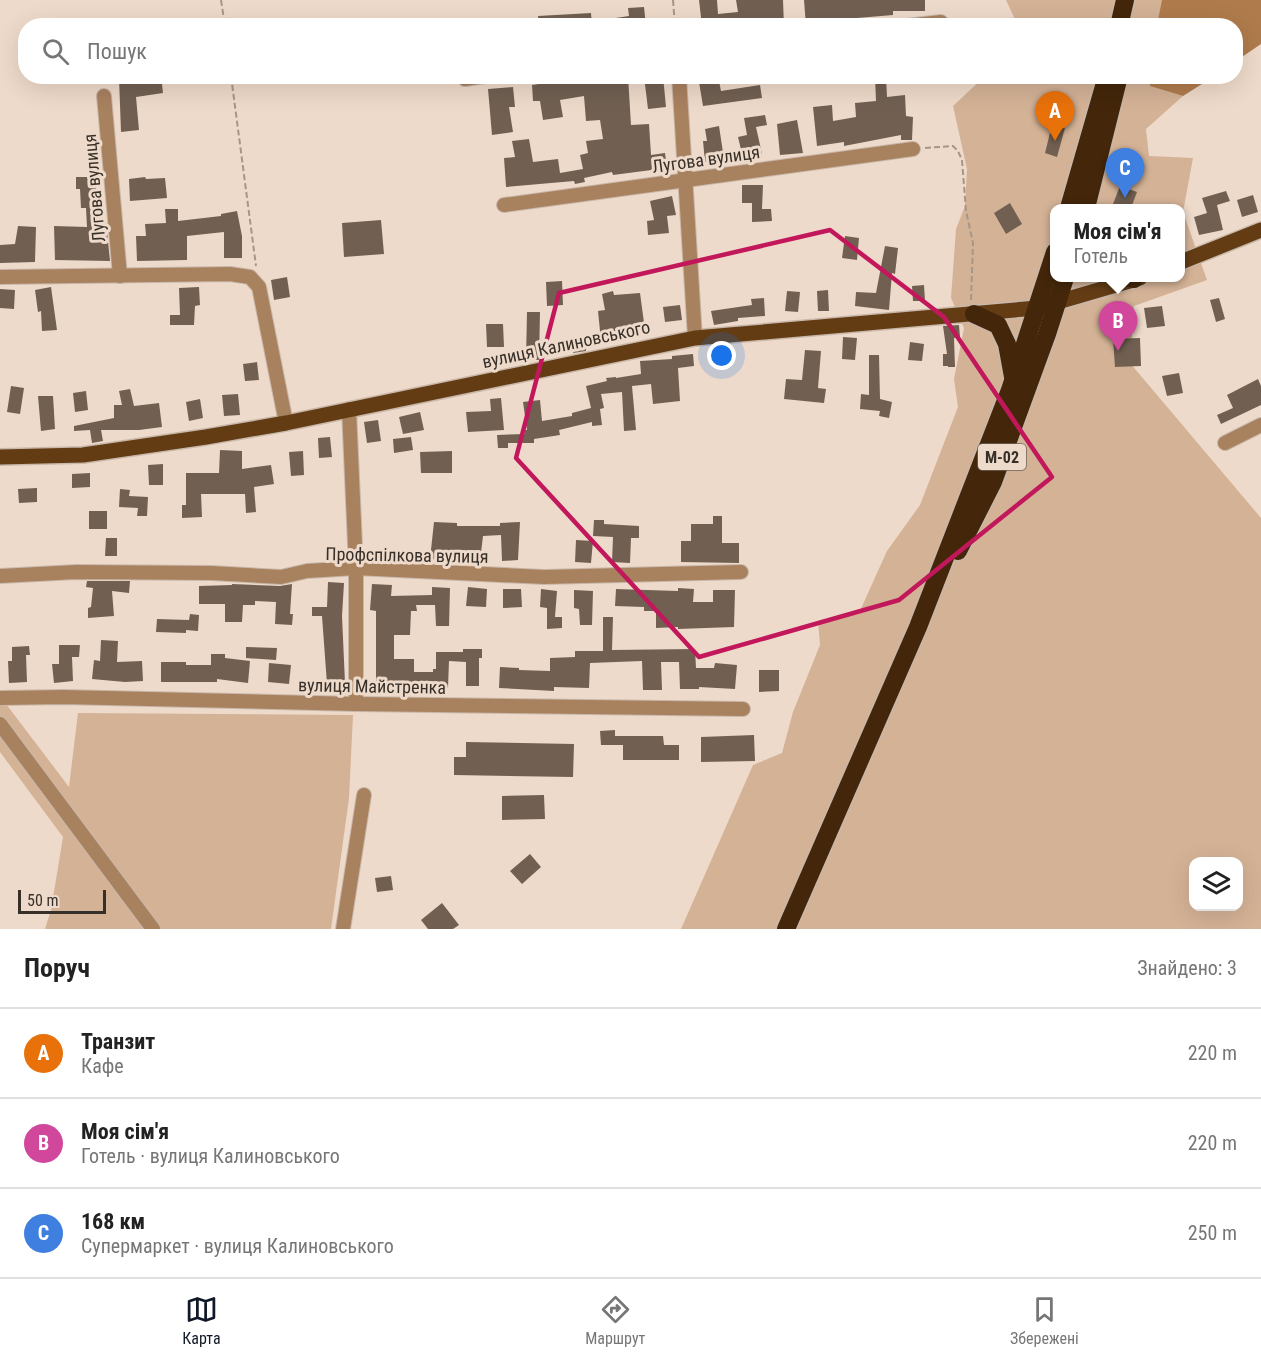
<!DOCTYPE html>
<html lang="uk">
<meta charset="utf-8">
<style>
:root{--surface:#fff;--page:#f6f6f6;--text:#222;--muted:#767676;--line:#e0e0e0;--accent:#111827}
body{margin:0;font-family:"Roboto Condensed",sans-serif;background:var(--page);color:var(--text)}
.controls{position:absolute;right:18px;bottom:18px;display:grid;overflow:hidden;border-radius:12px;box-shadow:0 6px 24px #0002}
.controls button{width:54px;height:54px;display:grid;place-items:center;padding:0;border:0;border-bottom:2px solid var(--line);background:var(--surface);color:var(--text);font:30px sans-serif}
.scale{position:absolute;left:18px;bottom:15px;width:88px;box-sizing:border-box;padding-left:6px;border:3px solid #373029;border-top:0;font-size:16px;line-height:21px;white-space:nowrap;color:#373029;-webkit-text-stroke:4px #eedaca;paint-order:stroke}
.you{position:absolute;left:722px;top:356px;width:21px;height:21px;margin:-15px;border:4px solid #fff;border-radius:50%;background:#1a73e8;box-shadow:0 0 0 9px #1a73e833}
.badge{display:grid;place-items:center;width:39px;height:39px;border-radius:50%;background:var(--accent);color:#fff;font-size:20px;font-weight:700}
.pin{position:absolute;translate:-50% -50px;filter:drop-shadow(0 2px 3px #0008)}
.pin::after{content:'';position:absolute;top:32px;width:21px;height:18px;background:inherit;clip-path:polygon(0 0,100% 0,50% 100%)}
.popup{position:absolute;left:1050px;top:204px;width:135px;height:78px;box-sizing:border-box;display:grid;place-content:center;border-radius:12px;background:var(--surface);filter:drop-shadow(0 2px 4px #0005);font-size:20px;white-space:nowrap;color:var(--muted)}
.popup b{font-size:22px;color:var(--text)}
.popup::after{content:'';position:absolute;left:50%;top:100%;margin-left:-12px;border:12px solid transparent;border-top-color:var(--surface)}
.list{margin:0;padding:0;list-style:none}
h2{display:flex;justify-content:space-between;align-items:center;height:78px;margin:0;padding:0 24px;font-size:26px}
h2 small{font-size:20px;font-weight:400;color:var(--muted)}
.list li{display:grid;grid-template-columns:39px 1fr auto;gap:18px;align-items:center;box-sizing:border-box;height:90px;padding:0 24px;border-top:2px solid var(--line)}
.list b{display:block;font-size:22px;white-space:nowrap}
.list p{margin:0;font-size:20px;white-space:nowrap;color:var(--muted)}
.list em{font-size:20px;font-style:normal;color:var(--muted)}
.icon{flex:none;width:33px;height:33px;fill:none;stroke:currentColor;stroke-width:2;stroke-linecap:round;stroke-linejoin:round}
.map{position:relative;flex:none;width:1261px;height:929px;overflow:hidden}
.search{position:absolute;background:var(--surface);box-shadow:0 6px 24px #0002;left:18px;right:18px;top:18px;height:66px;display:flex;align-items:center;gap:15px;box-sizing:border-box;padding:0 21px;border-radius:24px;color:var(--muted);font-size:22px}
.sheet{height:348px;background:var(--surface)}
nav{display:flex;justify-content:space-around;align-items:center;box-sizing:border-box;height:84px;border-top:2px solid var(--line);background:var(--surface);font-size:16px;color:var(--muted)}
nav a{display:grid;justify-items:center;gap:3px}
nav .on{color:var(--accent)}
.map>svg:first-child{display:block}
.green{fill:#d4b296;fill-rule:evenodd}
.water{fill:#af7b4c}
.building{fill:#716052}
.lines{fill:none;stroke-linecap:round;stroke-linejoin:round}
.minor-casing{stroke:#c9b8aa;stroke-width:16}
.major-casing{stroke:#c9b8aa;stroke-width:18}
.highway-casing{stroke:#c9b8aa;stroke-width:21}
.path{stroke:#a5968a;stroke-width:2;stroke-dasharray:6 3;stroke-linecap:butt}
.minor{stroke:#a8815f;stroke-width:14}
.major{stroke:#633c14;stroke-width:15}
.highway{stroke:#44270a;stroke-width:18}
.marked{fill:none;stroke:#c2185b;stroke-width:4.5;stroke-linejoin:round}
.labels{text-anchor:middle;dominant-baseline:central;stroke-width:6;stroke-linejoin:round;paint-order:stroke}
.shield{fill:#eedaca;stroke:#6e6359;stroke-width:1.5}
.shield-label{font-size:16px;font-weight:bold;fill:#373029}
.street-label{font-size:18px;fill:#373029;stroke:#eedaca}
</style>
<div class="map">
<svg width="1261" height="929" viewBox="0 0 1261 929">
<rect width="100%" height="100%" fill="#eedaca"/>
<g class="green">
<polygon points="1006,0 1162,0 1163,2 1157,25 1018,26"/>
<path d="M984,77H1150L1151,86L1183,96L1146,129L1149,156L1193,158L1183,212L1207,280L1134,306L1130,363L1261,518V929H681L753,765L782,753L793,712L820,645L818,621L859,613L887,551L920,505L958,407L954,379L964,328L951,298L956,229L965,206L967,169L953,106ZM1055,208H1181V278H1055ZM1194,862H1238V906H1194Z"/>
<polygon points="0,696 69,787 78,713 353,715 349,798 331,929 45,929 51,910 63,837 0,752"/>
</g>
<g class="water">
<polygon points="1162,0 1261,0 1261,44 1236,61 1236,26 1157,25"/>
<polygon points="1150,77 1150,76 1213,77 1183,96 1150,86"/>
</g>
<g class="building">
<polygon points="699,0 717,0 718,14 738,12 736,0 783,0 784,26 702,26"/>
<polygon points="804,0 925,0 925,11 893,11 893,15 857,18 825,22 825,25 806,26"/>
<polygon points="644,7 646,26 602,26 602,20 629,16 628,8"/>
<polygon points="591,13 592,26 574,26 574,23 539,26 538,16"/>
<polygon points="161,76 163,93 136,97 139,130 121,132 119,78"/>
<polygon points="593,76 628,76 631,125 649,124 651,155 665,153 667,168 613,175 612,172 584,178 585,182 575,184 574,181 506,187 504,158 515,157 512,141 529,139 533,162 558,159 560,173 583,169 580,155 588,153 586,141 603,139 600,120 586,121 584,96 560,100 563,117 543,120 540,101 533,101 532,85"/>
<polygon points="644,76 663,76 666,107 648,109"/>
<polygon points="698,76 718,76 721,91 760,85 762,98 703,106"/>
<polygon points="875,76 886,76 887,97 905,95 906,116 913,117 912,140 901,140 901,135 844,146 844,142 817,146 813,107 832,105 833,121 856,117 855,103 876,101"/>
<polygon points="513,87 515,107 509,107 513,132 492,135 488,89"/>
<polygon points="765,115 767,125 756,127 762,154 743,158 738,137 747,135 744,118"/>
<polygon points="797,120 803,153 780,155 777,124"/>
<polygon points="1052,125 1065,128 1057,157 1045,153"/>
<polygon points="719,126 724,159 705,162 703,141 707,141 705,129"/>
<polygon points="76,177 96,177 96,191 102,191 103,222 106,222 110,261 55,260 54,226 87,227 86,208 81,208 80,189 76,189"/>
<polygon points="145,177 146,179 165,178 167,198 130,201 129,179"/>
<polygon points="742,185 763,185 762,209 771,209 772,221 752,222 752,203 742,203"/>
<polygon points="1120,186 1137,192 1131,208 1124,208 1113,204"/>
<polygon points="1226,191 1230,201 1217,205 1223,230 1199,235 1194,217 1207,213 1202,198"/>
<polygon points="1253,195 1258,212 1242,217 1237,200"/>
<polygon points="672,196 676,215 667,216 669,233 648,235 647,221 654,220 650,201"/>
<polygon points="1010,203 1022,224 1006,234 994,213"/>
<polygon points="165,209 178,209 178,221 221,216 221,214 237,211 242,236 242,258 224,258 224,232 187,236 187,260 137,261 136,236 146,236 145,224 166,223"/>
<polygon points="381,220 384,254 344,257 342,223"/>
<polygon points="18,226 36,227 35,262 0,263 0,245 15,244"/>
<polygon points="845,236 859,238 857,260 842,258"/>
<polygon points="885,246 898,248 895,274 892,273 889,310 855,306 856,292 876,293"/>
<polygon points="287,277 290,297 274,300 271,280"/>
<polygon points="562,281 563,305 547,306 546,282"/>
<polygon points="924,285 925,301 913,301 912,286"/>
<polygon points="51,287 57,330 42,331 41,311 38,312 35,290"/>
<polygon points="199,287 200,305 195,306 194,325 170,325 170,315 180,315 179,288"/>
<polygon points="0,289 15,290 14,309 0,308"/>
<polygon points="828,290 829,311 818,311 817,291"/>
<polygon points="613,291 614,295 640,293 645,330 614,334 615,340 601,341 598,311 605,310 602,294"/>
<polygon points="787,291 800,292 798,312 785,311"/>
<polygon points="764,298 765,316 738,318 738,321 714,325 711,311 752,305 751,299"/>
<polygon points="1219,298 1225,319 1216,322 1210,300"/>
<polygon points="680,305 682,320 665,322 663,307"/>
<polygon points="1162,306 1165,326 1147,328 1144,308"/>
<polygon points="527,312 540,312 539,360 526,359"/>
<polygon points="486,324 503,324 504,347 487,347"/>
<polygon points="959,325 960,337 954,338 955,367 948,367 948,366 943,366 943,354 947,354 943,326"/>
<polygon points="573,337 586,337 586,351 573,353"/>
<polygon points="843,337 857,338 855,360 842,359"/>
<polygon points="1140,338 1141,366 1115,367 1113,339"/>
<polygon points="910,342 924,344 922,361 908,360"/>
<polygon points="724,349 726,365 713,366 712,351"/>
<polygon points="805,350 821,351 818,388 826,389 824,403 784,399 786,379 802,380"/>
<polygon points="693,354 694,366 678,368 680,401 653,404 651,384 632,386 636,430 624,431 622,392 601,394 604,408 600,409 602,425 592,426 592,422 559,430 560,435 534,439 534,443 508,443 508,448 498,448 497,435 525,434 525,430 527,430 523,402 540,400 542,421 572,416 572,413 591,408 586,386 607,381 606,378 616,377 616,378 641,374 640,361 672,359 672,356"/>
<polygon points="869,355 879,355 880,399 892,402 889,418 879,416 880,411 860,409 861,394 869,395"/>
<polygon points="257,362 259,380 245,381 243,364"/>
<polygon points="1179,373 1183,393 1167,396 1162,376"/>
<polygon points="1258,379 1261,386 1261,405 1221,424 1217,415 1233,408 1227,395"/>
<polygon points="11,386 24,388 20,414 7,412"/>
<polygon points="130,389 134,406 159,403 162,427 139,430 101,430 103,441 92,443 90,430 74,431 74,426 114,418 114,405 122,405 119,391"/>
<polygon points="86,391 88,410 75,412 73,393"/>
<polygon points="238,394 240,415 224,416 222,395"/>
<polygon points="38,396 53,396 55,429 41,431"/>
<polygon points="501,398 504,430 468,432 466,412 491,411 490,399"/>
<polygon points="200,399 203,418 189,421 186,402"/>
<polygon points="420,412 424,430 403,434 399,417"/>
<polygon points="378,420 381,441 367,443 364,422"/>
<polygon points="330,437 332,457 319,458 318,438"/>
<polygon points="411,437 413,450 394,453 393,439"/>
<polygon points="220,450 242,451 242,469 271,465 274,484 254,487 256,512 246,513 245,494 201,494 202,517 182,518 182,505 186,505 186,473 219,473"/>
<polygon points="303,451 304,475 291,476 289,452"/>
<polygon points="452,451 452,473 421,473 420,452"/>
<polygon points="163,464 163,485 149,485 148,465"/>
<polygon points="90,473 90,487 72,488 72,474"/>
<polygon points="37,488 37,502 19,503 18,489"/>
<polygon points="120,489 130,490 129,496 148,497 147,516 137,516 138,508 119,507"/>
<rect x="89" y="511" width="18" height="18"/>
<polygon points="713,516 722,516 722,543 739,543 739,563 681,562 681,541 691,541 691,524 713,524"/>
<polygon points="594,520 604,520 604,524 639,526 639,538 631,538 630,563 612,562 613,537 593,536"/>
<polygon points="434,522 457,523 457,526 500,526 500,523 520,522 518,560 502,561 501,535 483,536 480,561 452,558 452,560 430,559"/>
<polygon points="106,538 117,538 117,556 105,556"/>
<polygon points="576,540 593,541 591,563 575,562"/>
<polygon points="87,581 130,581 129,593 112,591 114,616 88,618 88,608 91,607 93,588 86,587"/>
<polygon points="328,582 344,583 342,616 345,683 327,684 322,616 312,616 312,607 327,607"/>
<polygon points="232,584 280,586 292,584 290,614 293,614 292,625 275,624 276,602 255,601 255,605 243,605 242,622 225,622 225,604 199,604 199,586 232,585"/>
<polygon points="372,584 392,585 391,596 432,595 432,587 450,588 449,626 436,626 435,605 416,605 417,611 411,611 410,635 394,635 394,659 414,659 414,672 433,672 433,669 436,669 436,652 463,652 463,649 482,649 482,658 479,658 479,686 466,686 466,662 449,661 448,688 423,688 422,691 411,691 411,683 376,683 376,611 370,610"/>
<polygon points="468,587 487,589 486,607 466,606"/>
<polygon points="678,588 694,589 693,602 713,602 713,590 735,590 734,627 678,629 678,627 656,628 656,611 644,611 644,607 615,606 616,589 678,591"/>
<polygon points="503,589 521,589 522,607 503,608"/>
<polygon points="541,589 557,591 555,617 562,617 562,628 547,629 547,608 540,607"/>
<polygon points="574,590 593,591 592,625 580,625 579,609 574,608"/>
<polygon points="190,614 199,615 198,631 186,630 186,633 156,632 157,619 189,620"/>
<polygon points="603,617 613,617 612,650 695,649 696,668 714,668 715,663 737,665 735,689 699,687 699,689 680,689 679,662 661,662 662,690 643,690 642,661 590,663 589,688 554,687 554,691 499,688 500,667 519,668 519,670 550,671 550,658 575,657 575,651 603,651"/>
<polygon points="101,640 118,641 117,662 142,661 143,681 125,682 92,679 94,660 100,661"/>
<polygon points="59,645 80,645 79,657 72,657 73,681 54,683 52,664 59,664"/>
<polygon points="29,646 30,655 26,655 27,682 9,683 8,661 12,661 12,647"/>
<polygon points="246,647 277,648 276,660 246,658"/>
<polygon points="211,654 225,654 225,658 250,661 248,683 217,679 217,682 161,682 161,662 186,662 186,665 211,665"/>
<polygon points="269,663 291,665 289,684 268,682"/>
<polygon points="759,670 779,670 779,691 759,692"/>
<polygon points="615,730 615,736 663,736 664,745 679,745 679,760 623,760 623,745 601,745 600,731"/>
<polygon points="754,735 755,761 701,762 701,737"/>
<polygon points="466,742 574,744 573,777 454,775 454,757 466,757"/>
<polygon points="544,795 545,819 502,820 502,796"/>
<polygon points="530,854 541,867 522,884 510,871"/>
<polygon points="391,876 393,890 377,892 375,878"/>
<polygon points="442,903 459,925 453,929 428,929 421,920"/>
</g>
<g class="lines">
<g class="minor-casing">
<g id="minor">
<polyline points="907,26 941,22"/>
<polyline points="679,76 695,338"/>
<polyline points="465,79 485,76"/>
<polyline points="104,96 120,276"/>
<polyline points="504,205 913,149"/>
<polyline points="0,277 230,274 250,277 259,287 286,423"/>
<polyline points="349,409 356,568 356,704"/>
<polyline points="1225,443 1261,425"/>
<polyline points="0,576 76,572 211,573 281,577 307,571 356,568 544,577 741,572"/>
<polyline points="0,698 63,697 356,704 743,709"/>
<polyline points="0,724 153,929"/>
<polyline points="343,929 364,795"/>
</g>
</g>
<g class="major-casing">
<g id="major">
<polyline points="1181,262 1261,230"/>
<polyline points="0,457 83,455 206,437 286,423 695,338 1037,308 1140,278"/>
</g>
</g>
<g class="highway-casing">
<g id="highway">
<polyline points="1119,26 1125,0"/>
<polyline points="1069,208 1107,76"/>
<polyline points="1086,208 1119,76"/>
<polyline points="1129,278 1134,279"/>
<polyline points="974,314 998,325 1007,344 1013,377"/>
<polyline points="958,551 993,482 1047,334 1065,278"/>
<polyline points="786,929 918,627 1010,390 1055,252"/>
</g>
</g>
<g class="path">
<polyline points="221,0 225,26"/>
<polyline points="673,0 675,26"/>
<polyline points="231,76 256,266"/>
<polyline points="925,148 953,146 958,151 962,160 966,211 973,243 971,300"/>
</g>
<use href="#minor" class="minor"/>
<use href="#major" class="major"/>
<use href="#highway" class="highway"/>
</g>
<path class="marked" d="M830,230L944,317L1052,477L899,600L699,657L516,458L559,293Z"/>
<g class="labels">
<rect class="shield" x="978" y="444" width="48" height="26" rx="4.5"/>
<g class="shield-label">
<text x="1002" y="457">М-02</text>
</g>
<g class="street-label">
<text transform="translate(706 159) rotate(-8)">Лугова вулиця</text>
<text transform="translate(94 188) rotate(-95)">Лугова вулиця</text>
<text transform="translate(566 344) rotate(-12)">вулиця Калиновського</text>
<text transform="translate(407 555) rotate(1)">Профспілкова вулиця</text>
<text transform="translate(372 686) rotate(1)">вулиця Майстренка</text>
</g>
</g>
</svg>
<div class="controls">
<button><svg class="icon" aria-label="layers" viewBox="0 0 24 24"><path d="M12 4l9 5-9 5-9-5zM3 14l9 5 9-5"/></svg></button>
</div>
<div class="scale">50 m</div>
<div class="you"></div>
<div class="pin badge" style="left:1055px;top:141px;background:#e8710a">A</div>
<div class="pin badge" style="left:1118px;top:351px;background:#d1479c">B</div>
<div class="popup"><b>Моя сім'я</b>Готель</div>
<div class="pin badge" style="left:1125px;top:198px;background:#3f7fe0">C</div>
<div class="search"><svg class="icon" aria-label="search" viewBox="0 0 24 24"><circle cx="10" cy="10" r="6"/><path d="M15 15l6 6"/></svg>Пошук</div>
</div>
<section class="sheet">
<h2>Поруч<small>Знайдено: 3</small></h2>
<ul class="list">
<li><span class="badge" style="background:#e8710a">A</span><div><b>Транзит</b><p>Кафе</p></div><em>220 m</em></li>
<li><span class="badge" style="background:#d1479c">B</span><div><b>Моя сім'я</b><p>Готель · вулиця Калиновського</p></div><em>220 m</em></li>
<li><span class="badge" style="background:#3f7fe0">C</span><div><b>168 км</b><p>Супермаркет · вулиця Калиновського</p></div><em>250 m</em></li>
</ul>
</section>
<nav>
<a class="on"><svg class="icon" aria-label="map" viewBox="0 0 24 24"><path d="M3 6l6-2 6 2 6-2v14l-6 2-6-2-6 2zM9 4v14M15 6v14"/></svg>Карта</a>
<a><svg class="icon" aria-label="directions" viewBox="0 0 24 24"><path d="M12 3l9 9-9 9-9-9zM9 14v-3h6M13 9l2 2-2 2"/></svg>Маршрут</a>
<a><svg class="icon" aria-label="saved" viewBox="0 0 24 24"><path d="M7 4h10v16l-5-4-5 4z"/></svg>Збережені</a>
</nav>
